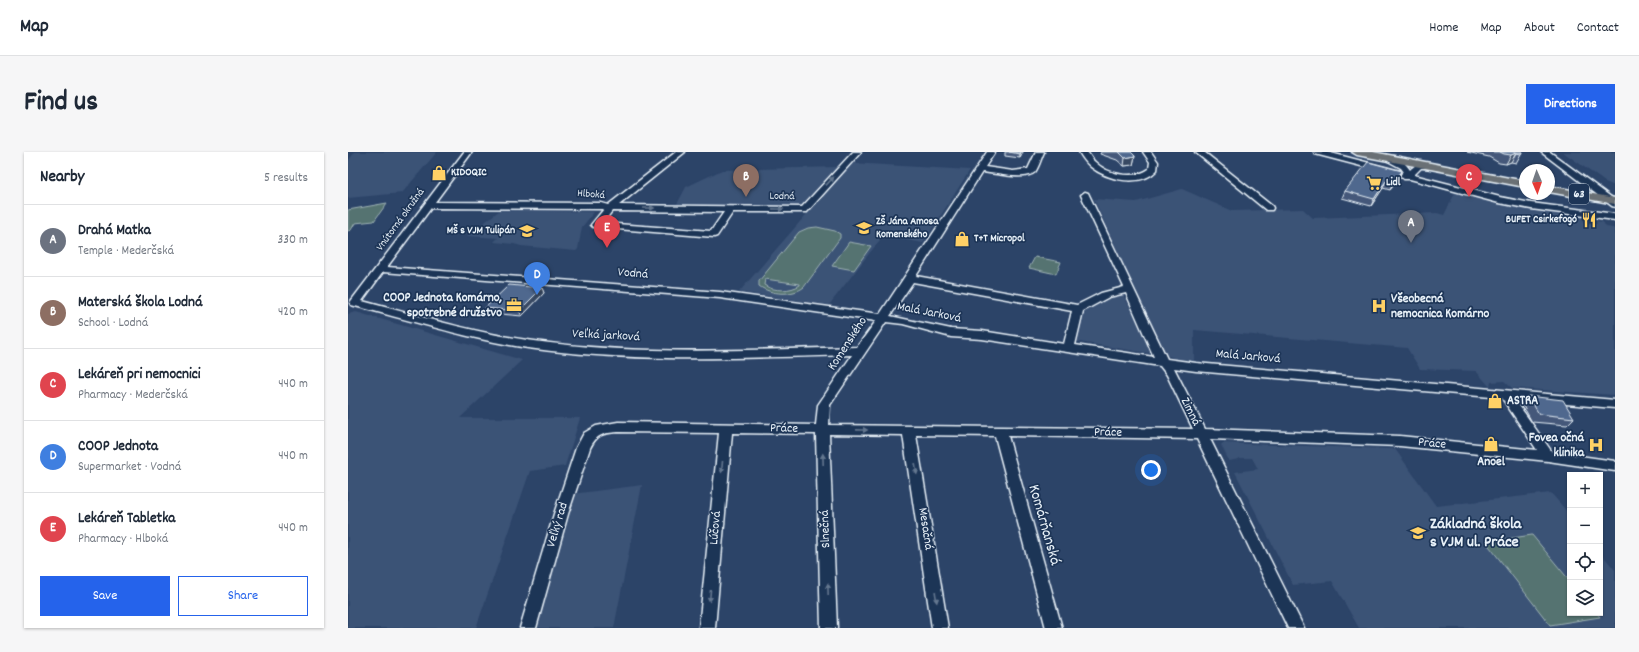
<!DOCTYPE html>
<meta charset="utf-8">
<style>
:root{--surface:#fff;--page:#f6f6f7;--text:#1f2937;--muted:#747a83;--line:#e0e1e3;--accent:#2563eb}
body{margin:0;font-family:Dekko,sans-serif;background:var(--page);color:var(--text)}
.controls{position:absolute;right:12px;bottom:12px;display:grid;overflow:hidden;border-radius:0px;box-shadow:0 1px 3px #0004}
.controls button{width:36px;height:36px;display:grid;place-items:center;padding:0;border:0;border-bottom:1px solid var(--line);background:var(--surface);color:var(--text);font:20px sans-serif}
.compass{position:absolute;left:1171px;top:12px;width:36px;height:36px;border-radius:50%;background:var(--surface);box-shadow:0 1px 3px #0004;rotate:178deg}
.you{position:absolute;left:803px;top:318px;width:14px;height:14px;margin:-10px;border:3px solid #fff;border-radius:50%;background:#1a73e8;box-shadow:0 0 0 6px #1a73e833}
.badge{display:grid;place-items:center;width:26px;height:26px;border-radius:50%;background:var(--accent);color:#fff;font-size:13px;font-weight:700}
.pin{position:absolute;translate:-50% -33px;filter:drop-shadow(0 1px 2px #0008)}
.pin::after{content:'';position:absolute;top:21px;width:14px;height:12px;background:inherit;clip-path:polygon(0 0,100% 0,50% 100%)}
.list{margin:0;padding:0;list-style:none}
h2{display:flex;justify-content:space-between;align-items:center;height:52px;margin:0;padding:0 16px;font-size:17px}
h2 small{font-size:13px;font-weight:400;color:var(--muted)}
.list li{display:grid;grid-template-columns:26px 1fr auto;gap:12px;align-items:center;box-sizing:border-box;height:72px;padding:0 16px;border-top:1px solid var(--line)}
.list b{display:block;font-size:15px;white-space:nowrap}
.list p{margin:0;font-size:13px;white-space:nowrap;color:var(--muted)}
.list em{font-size:13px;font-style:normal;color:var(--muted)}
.actions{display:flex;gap:8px;padding:12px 16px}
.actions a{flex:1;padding:9px 0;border:1px solid var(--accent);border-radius:0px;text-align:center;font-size:14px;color:var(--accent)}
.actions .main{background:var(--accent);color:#fff}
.icon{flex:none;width:22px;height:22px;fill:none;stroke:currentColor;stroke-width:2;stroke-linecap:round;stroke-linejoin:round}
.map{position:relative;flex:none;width:1267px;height:476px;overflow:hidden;border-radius:0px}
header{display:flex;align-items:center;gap:24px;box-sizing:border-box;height:56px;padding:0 20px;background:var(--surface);border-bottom:1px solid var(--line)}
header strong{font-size:19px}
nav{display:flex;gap:22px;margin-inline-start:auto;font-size:14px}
.intro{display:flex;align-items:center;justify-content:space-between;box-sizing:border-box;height:96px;padding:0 24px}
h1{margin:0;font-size:28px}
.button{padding:10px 18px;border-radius:0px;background:var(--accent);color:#fff;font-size:14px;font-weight:700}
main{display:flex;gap:24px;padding:0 24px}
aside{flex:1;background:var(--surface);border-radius:0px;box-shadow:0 1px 3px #0004}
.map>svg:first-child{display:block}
.built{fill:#3b5276}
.green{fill:#557371;stroke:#9eb2b4;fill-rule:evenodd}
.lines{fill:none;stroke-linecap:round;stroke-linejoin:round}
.minor-casing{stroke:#e8f1f8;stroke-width:3}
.major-casing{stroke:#e8f1f8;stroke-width:3}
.minor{fill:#1d3557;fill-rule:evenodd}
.major{fill:#6a7074;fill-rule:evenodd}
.wall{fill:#45597a;stroke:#e8f1f8}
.shaded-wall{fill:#384963;stroke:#e8f1f8}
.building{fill:#50688e;stroke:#e8f1f8}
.oneway{fill:#64778f}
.labels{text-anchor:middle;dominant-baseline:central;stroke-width:3.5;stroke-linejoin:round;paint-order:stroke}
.far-poi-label{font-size:11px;font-weight:bold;fill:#e8f1f8;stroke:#1d3557;text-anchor:start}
.far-street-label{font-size:11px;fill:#e8f1f8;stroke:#1d3557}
.shield{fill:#1d3557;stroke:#abb9c8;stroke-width:1}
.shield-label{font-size:12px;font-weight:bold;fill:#e8f1f8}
.street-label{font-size:13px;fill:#e8f1f8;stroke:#1d3557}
.poi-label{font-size:13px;font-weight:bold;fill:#e8f1f8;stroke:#1d3557;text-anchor:end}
.near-poi-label{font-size:16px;font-weight:bold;fill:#e8f1f8;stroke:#1d3557;text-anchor:start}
.near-street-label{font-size:16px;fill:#e8f1f8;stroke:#1d3557}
</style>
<header>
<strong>Map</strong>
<nav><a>Home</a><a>Map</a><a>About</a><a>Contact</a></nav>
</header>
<div class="intro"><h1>Find us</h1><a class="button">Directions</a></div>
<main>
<aside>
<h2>Nearby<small>5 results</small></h2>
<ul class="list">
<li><span class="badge" style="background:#6b7280">A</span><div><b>Drahá Matka</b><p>Temple · Mederčská</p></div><em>330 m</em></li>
<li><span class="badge" style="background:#8d6e63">B</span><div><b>Materská škola Lodná</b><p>School · Lodná</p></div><em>420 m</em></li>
<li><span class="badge" style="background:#e0444e">C</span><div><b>Lekáreň pri nemocnici</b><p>Pharmacy · Mederčská</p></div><em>440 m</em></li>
<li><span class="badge" style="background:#3f7fe0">D</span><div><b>COOP Jednota</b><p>Supermarket · Vodná</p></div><em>440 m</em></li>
<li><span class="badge" style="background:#e0444e">E</span><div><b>Lekáreň Tabletka</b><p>Pharmacy · Hlboká</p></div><em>440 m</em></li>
</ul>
<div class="actions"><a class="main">Save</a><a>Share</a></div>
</aside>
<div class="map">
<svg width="1267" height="476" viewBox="0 0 1267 476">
<rect width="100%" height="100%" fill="#2c4468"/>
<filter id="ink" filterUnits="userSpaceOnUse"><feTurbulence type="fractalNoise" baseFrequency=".025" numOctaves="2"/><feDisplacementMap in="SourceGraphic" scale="8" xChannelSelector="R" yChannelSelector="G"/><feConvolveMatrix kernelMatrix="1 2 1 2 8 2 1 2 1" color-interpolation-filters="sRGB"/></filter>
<g filter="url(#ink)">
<g class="built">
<polygon points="7,0 89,0 54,41 0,46 0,9"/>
<polygon points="1215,0 1267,0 1267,34 1257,30"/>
<polygon points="503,11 622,18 575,91 535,84 481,153 391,140"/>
<polygon points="491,15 453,55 328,54 338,35 374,18"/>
<polygon points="834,37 884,59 955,57 965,66 1089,61 1096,63 1107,41 1166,54 1233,65 1237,71 1249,72 1248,69 1255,70 1258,75 1265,76 1267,78 1267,243 1164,236 1156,229 1143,230 1142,235 1128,219 1072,217 1059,196 846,178 846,209 828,207 816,202 746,47 788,50"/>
<polygon points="152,58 246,60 234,75 230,97 228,99 173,94 166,92 146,90 150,86 119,84"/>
<polygon points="774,140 806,202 725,189 733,157"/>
<polygon points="8,160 174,208 112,266 232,266 217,314 182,319 128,476 0,476 0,162"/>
<polygon points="875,291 1047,297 1088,354 1203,341 1222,363 1222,461 1252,461 1252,400 1267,418 1267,476 1011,476 984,429 945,433 887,320 910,317 904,306 891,306 891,307 881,309 873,293"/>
<polygon points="294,333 266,476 187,476 224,342"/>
</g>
<g class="green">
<polygon points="39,51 26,69 7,71 3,78 0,79 0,58"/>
<path d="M469,75L487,79L492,82V86L456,135C445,144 423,143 411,134V129L451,80L460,76ZM417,127L452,132V133C443,139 426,140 416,133Z"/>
<polygon points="501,90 523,94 506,118 484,114"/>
<polygon points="687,105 713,110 708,122 681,116"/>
<polygon points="1184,383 1222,429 1222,461 1249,461 1252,465 1202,473 1138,390"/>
</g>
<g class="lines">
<g class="minor-casing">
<g id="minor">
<path d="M116,0H124L87,50L253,51L260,53L328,0H337L271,53L454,55L505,0H513L459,60H385L369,84L366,85L245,75L243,73L256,57H253L83,56L39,115L372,140L532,162L639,0H647L637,15L665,19L680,17L688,0H696C693,6 691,15 687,20C678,29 646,21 634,20L568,124L729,153L753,141L776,135L733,43L737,40L740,41L819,207L848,211L1267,248V256L1167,248L1204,300L1267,309V319L1200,309L1052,294L862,287L956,476H940L849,287L660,284L714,476H698L647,284L568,283L600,476H584L555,283L481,282L489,476H473L468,282L384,281L367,476H351L371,281L270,280C255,281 249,282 242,296L220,362L188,476H172L206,362L228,296L236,281L248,274L270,270L468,273L470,253L504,203C397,206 287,211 180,196C120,187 62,168 3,153L2,151L3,149ZM264,59L376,60L363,79L255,71ZM35,120L372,146L528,169L509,195C401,198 287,204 179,188C123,180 68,163 14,149ZM565,130L724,159L716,192L634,179L603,177L542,164ZM778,141L806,205L727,193L735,159L761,145ZM538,170L555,172L603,185L634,187L812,214L819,223L845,277L481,273L482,253ZM826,216L848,219L1154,246L1189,298L1052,284L857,277Z"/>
<path d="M731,0H739C742,3 744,8 747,10C760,23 786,28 801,17L802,10L795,0H803L810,10L809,18C793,36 759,28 743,15C738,11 734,5 731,0Z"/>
<polygon points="847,0 856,0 924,54 925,56 924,58 918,58"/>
<path d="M966,0H979L1056,20L1053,16L1040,9V5C1048,4 1058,11 1062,18C1068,12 1077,8 1084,14L1083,16H1073L1066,23L1152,45L1183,51L1267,62V68L1183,57L1151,51L1062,27H1056L1055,25L967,2Z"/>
<polygon points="1193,0 1202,0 1267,48 1267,55 1264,54"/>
</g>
</g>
<g class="major-casing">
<g id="major">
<polygon points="1004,0 1025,0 1177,29 1177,35 1009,3"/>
<polygon points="1201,34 1267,46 1267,52 1201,40"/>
</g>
</g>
<use href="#minor" class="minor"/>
<use href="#major" class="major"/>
</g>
<g class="wall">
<polygon points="657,0 675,0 672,6 657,4"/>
<polygon points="753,0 783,0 787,4 785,13 776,14 769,8 752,2"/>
<polygon points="1119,0 1174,0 1168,11 1163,10 1158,12 1151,11 1141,5"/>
<polygon points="1054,19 1051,26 1042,38 1035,36 1023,54 994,46 997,39"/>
<polygon points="194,136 196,141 174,164 141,161 137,156"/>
<polygon points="1180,244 1226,266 1219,273 1184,270 1174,252"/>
</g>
<g class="shaded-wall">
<polygon points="673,0 675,0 672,6 672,2"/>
<polygon points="1168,1 1163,10 1158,12 1163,3"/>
<polygon points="787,4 785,13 776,14 777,6"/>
<polygon points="1054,19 1051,26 1042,38 1045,32"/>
<polygon points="1038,29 1035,36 1023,54 1026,47"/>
<polygon points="194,136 196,141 174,164 171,159"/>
</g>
<g class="building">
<polygon points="661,0 673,0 672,2"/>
<polygon points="771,0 783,0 787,4 777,6"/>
<polygon points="1152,0 1174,0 1173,2 1168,1 1163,3 1156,2"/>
<polygon points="1020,10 1054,19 1045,32 1038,29 1026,47 997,39"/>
<polygon points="161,133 194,136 171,159 137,156"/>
<polygon points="1180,244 1215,248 1226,266 1191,262"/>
</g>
<defs><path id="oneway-solid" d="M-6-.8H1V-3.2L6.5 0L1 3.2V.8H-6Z"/></defs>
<g class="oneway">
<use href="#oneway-solid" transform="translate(482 29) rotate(-47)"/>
<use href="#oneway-solid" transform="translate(301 56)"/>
<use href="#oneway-solid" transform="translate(430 57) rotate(1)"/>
<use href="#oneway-solid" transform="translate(514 278) rotate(1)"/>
<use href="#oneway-solid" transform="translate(475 307) rotate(-92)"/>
<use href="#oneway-solid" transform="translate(374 315) rotate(95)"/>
<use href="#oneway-solid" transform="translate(568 317) rotate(81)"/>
<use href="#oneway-solid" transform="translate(480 437) rotate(-92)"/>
<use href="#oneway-solid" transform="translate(362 444) rotate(95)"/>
<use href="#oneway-solid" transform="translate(588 445) rotate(81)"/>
</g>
</g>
<defs>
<g id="shop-bare" transform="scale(1.2)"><path d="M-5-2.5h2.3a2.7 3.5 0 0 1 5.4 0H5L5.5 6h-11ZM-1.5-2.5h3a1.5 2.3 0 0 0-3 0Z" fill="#ffd166" stroke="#1d3557" stroke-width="2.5" paint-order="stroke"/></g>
<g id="supermarket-bare" transform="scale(1.2)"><path d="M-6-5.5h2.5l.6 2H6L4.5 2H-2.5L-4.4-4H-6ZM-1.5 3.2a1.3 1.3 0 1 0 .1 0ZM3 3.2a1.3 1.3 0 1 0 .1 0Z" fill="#ffd166" stroke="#1d3557" stroke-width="2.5" paint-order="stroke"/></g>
<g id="restaurant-bare" transform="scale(1.2)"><path d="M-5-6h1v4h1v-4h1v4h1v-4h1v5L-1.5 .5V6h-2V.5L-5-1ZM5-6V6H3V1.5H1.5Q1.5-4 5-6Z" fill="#ffd166" stroke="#1d3557" stroke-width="2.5" paint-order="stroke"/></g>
<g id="school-bare" transform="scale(1.2)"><path d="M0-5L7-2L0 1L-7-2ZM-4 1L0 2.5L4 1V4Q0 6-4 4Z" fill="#ffd166" stroke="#1d3557" stroke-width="2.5" paint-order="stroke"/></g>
<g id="office-bare" transform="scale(1.2)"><path d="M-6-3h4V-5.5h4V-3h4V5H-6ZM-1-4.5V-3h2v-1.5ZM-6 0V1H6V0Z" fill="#ffd166" stroke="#1d3557" stroke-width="2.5" paint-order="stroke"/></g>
<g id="hospital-bare" transform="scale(1.2)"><path d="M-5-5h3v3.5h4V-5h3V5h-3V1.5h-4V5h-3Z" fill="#ffd166" stroke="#1d3557" stroke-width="2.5" paint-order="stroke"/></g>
</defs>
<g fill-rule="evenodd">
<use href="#shop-bare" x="91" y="21"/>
<use href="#supermarket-bare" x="1026" y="31"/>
<use href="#restaurant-bare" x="1241" y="68"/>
<use href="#school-bare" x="516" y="76"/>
<use href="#school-bare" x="179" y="79"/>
<use href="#shop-bare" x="614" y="87"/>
<use href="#office-bare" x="166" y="153"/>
<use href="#hospital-bare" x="1031" y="154"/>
<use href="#shop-bare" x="1147" y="249"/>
<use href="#shop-bare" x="1143" y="292"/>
<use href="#hospital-bare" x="1248" y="293"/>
<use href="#school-bare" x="1070" y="381"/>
</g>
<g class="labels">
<g class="far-poi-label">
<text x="103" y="21">KIDOQIC</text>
<text x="1038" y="31">Lidl</text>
<text x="1229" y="68" text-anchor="end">BUFET Csirkefogó</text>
<text x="528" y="70">ZŠ Jána Amosa<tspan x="528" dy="13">Komenského</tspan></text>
<text x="167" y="79" text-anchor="end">MŠ s VJM Tulipán</text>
<text x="626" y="87">T+T Micropol</text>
</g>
<g class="far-street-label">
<text transform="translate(243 43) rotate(5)">Hlboká</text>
<text transform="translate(434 45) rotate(1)">Lodná</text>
<text transform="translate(53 68) rotate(-54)">Vnútorná okružná</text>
</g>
<rect class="shield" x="1221" y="32" width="20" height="20" rx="3"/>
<g class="shield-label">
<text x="1231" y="42">63</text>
</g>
<g class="street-label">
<text transform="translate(285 122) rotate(5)">Vodná</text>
<text transform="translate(581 161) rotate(11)">Malá Jarková</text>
<text transform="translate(258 184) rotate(3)">Veľká jarková</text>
<text transform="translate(500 192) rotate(-57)">Komenského</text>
<text transform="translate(900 205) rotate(5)">Malá Jarková</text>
<text transform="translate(842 260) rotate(64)">Zimná</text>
<text transform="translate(436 277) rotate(1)">Práce</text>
<text transform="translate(760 281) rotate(1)">Práce</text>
<text transform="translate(1084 292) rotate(6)">Práce</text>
<text transform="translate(210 373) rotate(-73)">Veľký rad</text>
<text transform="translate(368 376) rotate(-85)">Lúčová</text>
<text transform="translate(478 377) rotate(-92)">Slnečná</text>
<text transform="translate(577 377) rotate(81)">Mesačná</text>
</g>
<g class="poi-label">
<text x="154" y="146">COOP Jednota Komárno,<tspan x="154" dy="15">spotrebné družstvo</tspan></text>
<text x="1043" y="147" text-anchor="start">Všeobecná<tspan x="1043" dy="15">nemocnica Komárno</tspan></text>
<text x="1159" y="249" text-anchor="start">ASTRA</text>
<text x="1236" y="286">Fovea očná<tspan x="1236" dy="15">klinika</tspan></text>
<text x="1143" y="310" text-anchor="middle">Anoel</text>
</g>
<g class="near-poi-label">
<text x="1082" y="372">Základná škola<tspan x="1082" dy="18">s VJM ul. Práce</tspan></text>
</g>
<g class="near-street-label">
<text transform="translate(696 373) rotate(74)">Komárňanská</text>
</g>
</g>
</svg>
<div class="controls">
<button>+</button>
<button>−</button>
<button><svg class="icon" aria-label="locate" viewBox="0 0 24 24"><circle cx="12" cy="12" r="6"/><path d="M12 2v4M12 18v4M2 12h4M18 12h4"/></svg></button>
<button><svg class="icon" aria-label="layers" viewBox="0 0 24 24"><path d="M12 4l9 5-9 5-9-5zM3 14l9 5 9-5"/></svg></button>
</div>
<svg class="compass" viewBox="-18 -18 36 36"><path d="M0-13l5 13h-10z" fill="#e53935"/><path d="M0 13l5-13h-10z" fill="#747a83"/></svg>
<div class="you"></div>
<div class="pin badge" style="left:1063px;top:91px;background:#6b7280">A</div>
<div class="pin badge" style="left:398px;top:45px;background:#8d6e63">B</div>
<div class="pin badge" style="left:1121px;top:45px;background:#e0444e">C</div>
<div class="pin badge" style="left:189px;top:143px;background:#3f7fe0">D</div>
<div class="pin badge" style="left:259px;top:96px;background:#e0444e">E</div>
</div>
</main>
